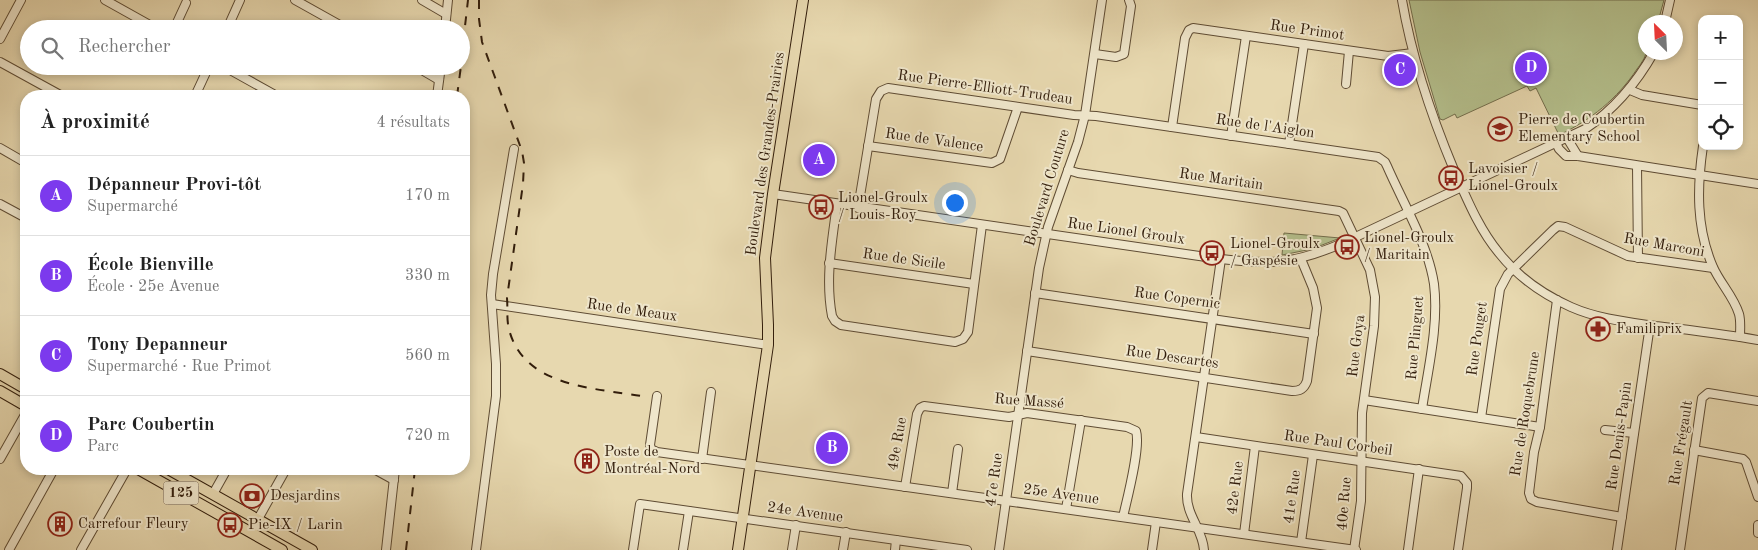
<!DOCTYPE html>
<html lang="fr">
<meta charset="utf-8">
<style>
:root{--surface:#fff;--page:#f2f2f2;--text:#222;--muted:#767676;--line:#e0e0e0;--accent:#7c3aed}
body{margin:0;font-family:"Old Standard TT",serif;background:var(--page);color:var(--text)}
.controls{position:absolute;right:15px;top:15px;display:grid;overflow:hidden;border-radius:10px;box-shadow:0 2px 8px #0003}
.controls button{width:45px;height:45px;display:grid;place-items:center;padding:0;border:0;border-bottom:1px solid var(--line);background:var(--surface);color:var(--text);font:25px sans-serif}
.compass{position:absolute;left:1638px;top:15px;width:45px;height:45px;border-radius:50%;background:var(--surface);box-shadow:0 2px 8px #0003;rotate:336deg}
.you{position:absolute;left:954px;top:202px;width:18px;height:18px;margin:-12px;border:4px solid #fff;border-radius:50%;background:#1a73e8;box-shadow:0 0 0 8px #1a73e833}
.badge{display:grid;place-items:center;width:32px;height:32px;border-radius:50%;background:var(--accent);color:#fff;font-size:16px;font-weight:700}
.pin{position:absolute;translate:-50% -50%;border:2px solid #fff;box-shadow:0 1px 5px #0006}
.list{margin:0;padding:0;list-style:none}
h2{display:flex;justify-content:space-between;align-items:center;height:65px;margin:0;padding:0 20px;font-size:21px}
h2 small{font-size:16px;font-weight:400;color:var(--muted)}
.list li{display:grid;grid-template-columns:32px 1fr auto;gap:15px;align-items:center;box-sizing:border-box;height:80px;padding:0 20px;border-top:1px solid var(--line)}
.list b{display:block;font-size:19px;white-space:nowrap}
.list p{margin:0;font-size:16px;white-space:nowrap;color:var(--muted)}
.list em{font-size:16px;font-style:normal;color:var(--muted)}
.icon{flex:none;width:28px;height:28px;fill:none;stroke:currentColor;stroke-width:2;stroke-linecap:round;stroke-linejoin:round}
.map{position:relative;flex:none;width:1758px;height:550px;overflow:hidden}
.search{position:absolute;background:var(--surface);box-shadow:0 2px 8px #0003;left:20px;top:20px;width:450px;height:55px;display:flex;align-items:center;gap:12px;box-sizing:border-box;padding:0 18px;border-radius:28px;color:var(--muted);font-size:19px}
.panel{position:absolute;background:var(--surface);box-shadow:0 2px 8px #0003;left:20px;top:90px;width:450px;height:385px;border-radius:20px}
.map>svg:first-child{display:block}
.green{fill:#b4bf8c;stroke:#736e4c}
.lines{fill:none;stroke-linecap:round;stroke-linejoin:round}
.minor-casing{stroke:#5f4c34;stroke-width:10}
.major-casing{stroke:#321d0b;stroke-width:12}
.minor{stroke:#efe6cb;stroke-width:8}
.major{stroke:#e7d8af;stroke-width:10}
.rail{stroke:#321d0b;stroke-width:2;stroke-dasharray:9 9;stroke-linecap:butt}
.labels{text-anchor:middle;dominant-baseline:central;stroke-width:4;stroke-linejoin:round;paint-order:stroke}
.shield{fill:#efe6cb;stroke:#6b5945;stroke-width:1}
.shield-label{font-size:14px;font-weight:bold;fill:#321d0b}
.street-label{font-size:15px;fill:#321d0b;stroke:#efe6cb}
.poi-label{font-size:15px;fill:#321d0b;stroke:#efe6cb;text-anchor:start}
</style>
<div class="map">
<svg width="1758" height="550" viewBox="0 0 1758 550">
<rect width="100%" height="100%" fill="#e7d8af"/>
<filter id="stains"><feTurbulence type="fractalNoise" baseFrequency=".004" numOctaves="4"/><feColorMatrix values="0 0 0 0 .2 0 0 0 0 .09 0 0 0 0 .02 0 0 0 .5 -.17"/></filter>
<radialGradient id="worn" r=".72"><stop offset=".6" stop-color="#630" stop-opacity="0"/><stop offset="1" stop-color="#630" stop-opacity=".3"/></radialGradient>
<g class="green">
<path d="M1409,0H1664L1658,22H1646C1646,32 1647,45 1646,52C1646,57 1640,65 1637,69C1617,99 1591,120 1559,135L1536,88L1530,91L1527,86L1457,118L1455,114L1443,120L1440,119L1420,52Z"/>
<polygon points="1284,233 1340,238 1312,249 1282,255"/>
</g>
<g class="lines">
<g class="minor-casing">
<g id="minor">
<polyline points="105,0 157,29"/>
<polyline points="295,0 347,29"/>
<polyline points="422,0 446,14"/>
<path d="M1402,0C1412,59 1431,115 1454,170C1467,199 1479,229 1499,253C1518,277 1544,295 1571,307C1598,319 1628,322 1656,326C1690,330 1724,334 1758,340"/>
<polyline points="1665,22 1670,0"/>
<polyline points="174,29 186,3"/>
<polyline points="227,29 240,0"/>
<polyline points="445,29 448,0"/>
<polyline points="0,39 21,0"/>
<polyline points="1095,54 1116,57 1124,54 1131,6 1129,0"/>
<polyline points="0,62 62,96"/>
<polyline points="223,66 277,96"/>
<polyline points="415,66 439,80"/>
<polyline points="1346,84 1349,51"/>
<polyline points="1630,90 1642,95 1702,105"/>
<polyline points="195,96 209,66"/>
<polyline points="437,96 441,66"/>
<polyline points="1172,127 1185,38 1189,30 1193,28 1388,56 1413,53"/>
<polyline points="1231,136 1246,36"/>
<polyline points="1567,138 1578,156"/>
<polyline points="1556,143 1559,149 1566,156 1578,156 1758,184"/>
<polyline points="1289,144 1304,44"/>
<polyline points="868,146 992,163 1000,159 1018,107"/>
<path d="M1703,146C1697,187 1696,228 1713,267C1720,283 1734,297 1739,314C1741,321 1740,329 1740,337"/>
<polyline points="0,148 26,163"/>
<polyline points="1637,166 1638,258"/>
<polyline points="1068,170 1078,173 1339,211 1343,213 1370,270 1375,297 1374,326 1362,413 1361,501 1354,550"/>
<path d="M773,194L1213,258C1268,265 1294,265 1345,242L1585,129C1615,109 1636,84 1654,52"/>
<polyline points="0,204 26,218"/>
<path d="M837,204C832,241 825,279 832,316L835,321L841,325L955,342L963,339L968,332L982,225"/>
<path d="M858,208L876,99L881,91L888,88L1074,115L1096,116L1378,157L1385,162L1387,166C1403,203 1428,244 1434,284C1439,325 1428,369 1422,409"/>
<polyline points="829,263 974,284"/>
<polyline points="1035,293 1314,334"/>
<polyline points="1557,300 1540,427 1534,452 1529,493 1531,499 1537,502 1622,517"/>
<polyline points="492,304 768,345"/>
<path d="M1027,351L1292,391C1300,391 1304,389 1307,381L1317,308L1313,288L1301,259"/>
<polyline points="657,396 650,445 651,449 657,452 1356,550"/>
<polyline points="1364,400 1540,427"/>
<polyline points="1481,418 1500,289 1508,274 1553,230 1558,226 1565,227 1628,256 1713,268"/>
<polyline points="1605,430 1634,433"/>
<polyline points="1196,437 1461,476 1467,483 1467,488 1458,550"/>
<polyline points="1694,450 1743,459 1746,462 1758,497"/>
<polyline points="0,459 26,413"/>
<polyline points="702,459 711,392"/>
<polyline points="374,469 394,480"/>
<path d="M905,487L917,414L920,408L924,406L1009,417L1027,413L1127,427L1136,431C1141,447 1127,499 1123,517"/>
<polyline points="952,493 958,449"/>
<polyline points="213,494 227,469"/>
<polyline points="1066,509 1081,420"/>
<polyline points="1758,525 1758,533"/>
<polyline points="252,533 258,519 286,469"/>
<polyline points="1244,534 1255,446"/>
<polyline points="1301,542 1313,455"/>
<polyline points="9,550 54,469"/>
<polyline points="81,550 127,469"/>
<polyline points="386,550 395,469"/>
<polyline points="476,550 496,396 496,364 491,295 493,274 514,149"/>
<polyline points="633,550 640,504 967,550"/>
<polyline points="683,550 689,511"/>
<polyline points="792,550 796,525"/>
<polyline points="843,550 846,532"/>
<polyline points="895,550 896,540"/>
<polyline points="999,550 1039,268 1048,227 1078,142 1085,115 1102,0"/>
<polyline points="1152,550 1156,522"/>
<path d="M1204,550C1203,530 1186,515 1187,494L1221,259"/>
<polyline points="1408,550 1419,469"/>
<polyline points="1617,550 1650,325"/>
<polyline points="1680,550 1702,398 1708,393 1758,401"/>
</g>
</g>
<g class="major-casing">
<g id="major">
<polyline points="0,374 26,389"/>
<polyline points="0,391 26,406"/>
<polyline points="138,469 282,550"/>
<polyline points="168,469 312,550"/>
<polyline points="738,550 768,345 768,325 765,258 773,194 803,0"/>
</g>
</g>
<use href="#minor" class="minor"/>
<use href="#major" class="major"/>
<g class="rail">
<path d="M479,0V19L482,42L522,151L524,163L523,184L507,298C508,310 506,321 510,333C527,387 594,388 641,396"/>
<polyline points="461,61 468,0"/>
<polyline points="457,96 461,66"/>
<polyline points="406,550 415,469"/>
</g>
</g>
<defs>
<g id="school-ring" transform="scale(1.25)"><circle r="9.5" fill="#efe6cb" stroke="#8f2418" stroke-width="1.5"/><path d="M0-5L7-2L0 1L-7-2ZM-4 1L0 2.5L4 1V4Q0 6-4 4Z" fill="#8f2418"/></g>
<g id="bus-ring" transform="scale(1.25)"><circle r="9.5" fill="#efe6cb" stroke="#8f2418" stroke-width="1.5"/><path d="M-5-6H5V4H4V6H2V4H-2V6H-4V4H-5ZM-3.5-4V0h7V-4ZM-3.5 1.2v1.5H-2V1.2ZM2 1.2v1.5H3.5V1.2Z" fill="#8f2418"/></g>
<g id="pharmacy-ring" transform="scale(1.25)"><circle r="9.5" fill="#efe6cb" stroke="#8f2418" stroke-width="1.5"/><path d="M-2-6h4v4h4v4h-4v4h-4v-4h-4v-4h4Z" fill="#8f2418"/></g>
<g id="building-ring" transform="scale(1.25)"><circle r="9.5" fill="#efe6cb" stroke="#8f2418" stroke-width="1.5"/><path d="M-4-6H4V6H1V3H-1V6H-4ZM-2.5-4.3h1.7v1.8h-1.7ZM.8-4.3h1.7v1.8H.8ZM-2.5-1h1.7V.8h-1.7ZM.8-1h1.7V.8H.8Z" fill="#8f2418"/></g>
<g id="bank-ring" transform="scale(1.25)"><circle r="9.5" fill="#efe6cb" stroke="#8f2418" stroke-width="1.5"/><path d="M-6-4H6V4H-6ZM0-2.3a2.3 2.3 0 1 0 0 4.6a2.3 2.3 0 1 0 0-4.6Z" fill="#8f2418"/></g>
</defs>
<g fill-rule="evenodd">
<use href="#school-ring" x="1500" y="129"/>
<use href="#bus-ring" x="1451" y="178"/>
<use href="#bus-ring" x="821" y="207"/>
<use href="#bus-ring" x="1347" y="247"/>
<use href="#bus-ring" x="1212" y="253"/>
<use href="#pharmacy-ring" x="1598" y="329"/>
<use href="#building-ring" x="587" y="461"/>
<use href="#bank-ring" x="252" y="496"/>
<use href="#building-ring" x="60" y="524"/>
<use href="#bus-ring" x="230" y="525"/>
</g>
<g class="labels">
<rect class="shield" x="163.5" y="481.5" width="35" height="23" rx="4"/>
<g class="shield-label">
<text x="181" y="493">125</text>
</g>
<g class="street-label">
<text transform="translate(1307 31) rotate(8)">Rue Primot</text>
<text transform="translate(985 88) rotate(8)">Rue Pierre-Elliott-Trudeau</text>
<text transform="translate(1265 127) rotate(8)">Rue de l'Aiglon</text>
<text transform="translate(934 141) rotate(8)">Rue de Valence</text>
<text transform="translate(766 154) rotate(-82)">Boulevard des Grandes-Prairies</text>
<text transform="translate(1221 180) rotate(8)">Rue Maritain</text>
<text transform="translate(1048 188) rotate(-73)">Boulevard Couture</text>
<text transform="translate(1126 232) rotate(8)">Rue Lionel Groulx</text>
<text transform="translate(1664 246) rotate(10)">Rue Marconi</text>
<text transform="translate(904 260) rotate(8)">Rue de Sicile</text>
<text transform="translate(1177 299) rotate(8)">Rue Copernic</text>
<text transform="translate(632 311) rotate(8)">Rue de Meaux</text>
<text transform="translate(1416 338) rotate(-85)">Rue Plinguet</text>
<text transform="translate(1478 339) rotate(-82)">Rue Pouget</text>
<text transform="translate(1357 346) rotate(-83)">Rue Goya</text>
<text transform="translate(1172 358) rotate(8)">Rue Descartes</text>
<text transform="translate(1029 402) rotate(4)">Rue Massé</text>
<text transform="translate(1526 414) rotate(-81)">Rue de Roquebrune</text>
<text transform="translate(1620 436) rotate(-82)">Rue Denis-Papin</text>
<text transform="translate(1682 443) rotate(-81)">Rue Frégault</text>
<text transform="translate(898 444) rotate(-80)">49e Rue</text>
<text transform="translate(1338 444) rotate(8)">Rue Paul Corbeil</text>
<text transform="translate(995 480) rotate(-82)">47e Rue</text>
<text transform="translate(1236 488) rotate(-83)">42e Rue</text>
<text transform="translate(1061 495) rotate(8)">25e Avenue</text>
<text transform="translate(1293 497) rotate(-82)">41e Rue</text>
<text transform="translate(1345 504) rotate(-85)">40e Rue</text>
<text transform="translate(805 513) rotate(8)">24e Avenue</text>
</g>
<g class="poi-label">
<text x="1518" y="120">Pierre de Coubertin<tspan x="1518" dy="17">Elementary School</tspan></text>
<text x="1468" y="169">Lavoisier /<tspan x="1468" dy="17">Lionel-Groulx</tspan></text>
<text x="838" y="198">Lionel-Groulx<tspan x="838" dy="17">/ Louis-Roy</tspan></text>
<text x="1364" y="238">Lionel-Groulx<tspan x="1364" dy="17">/ Maritain</tspan></text>
<text x="1230" y="244">Lionel-Groulx<tspan x="1230" dy="17">/ Gaspésie</tspan></text>
<text x="1616" y="329">Familiprix</text>
<text x="604" y="452">Poste de<tspan x="604" dy="17">Montréal-Nord</tspan></text>
<text x="270" y="496">Desjardins</text>
<text x="78" y="524">Carrefour Fleury</text>
<text x="248" y="525">Pie-IX / Larin</text>
</g>
</g>
<rect width="100%" height="100%" filter="url(#stains)"/>
<rect width="100%" height="100%" fill="url(#worn)"/>
</svg>
<div class="controls">
<button>+</button>
<button>−</button>
<button><svg class="icon" aria-label="locate" viewBox="0 0 24 24"><circle cx="12" cy="12" r="6"/><path d="M12 2v4M12 18v4M2 12h4M18 12h4"/></svg></button>
</div>
<svg class="compass" viewBox="-18 -18 36 36"><path d="M0-13l5 13h-10z" fill="#e53935"/><path d="M0 13l5-13h-10z" fill="#767676"/></svg>
<div class="you"></div>
<div class="pin badge" style="left:819px;top:160px">A</div>
<div class="pin badge" style="left:832px;top:448px">B</div>
<div class="pin badge" style="left:1400px;top:70px">C</div>
<div class="pin badge" style="left:1531px;top:68px">D</div>
<div class="search"><svg class="icon" aria-label="search" viewBox="0 0 24 24"><circle cx="10" cy="10" r="6"/><path d="M15 15l6 6"/></svg>Rechercher</div>
<section class="panel">
<h2>À proximité<small>4 résultats</small></h2>
<ul class="list">
<li><span class="badge">A</span><div><b>Dépanneur Provi-tôt</b><p>Supermarché</p></div><em>170 m</em></li>
<li><span class="badge">B</span><div><b>École Bienville</b><p>École · 25e Avenue</p></div><em>330 m</em></li>
<li><span class="badge">C</span><div><b>Tony Depanneur</b><p>Supermarché · Rue Primot</p></div><em>560 m</em></li>
<li><span class="badge">D</span><div><b>Parc Coubertin</b><p>Parc</p></div><em>720 m</em></li>
</ul>
</section>
</div>
